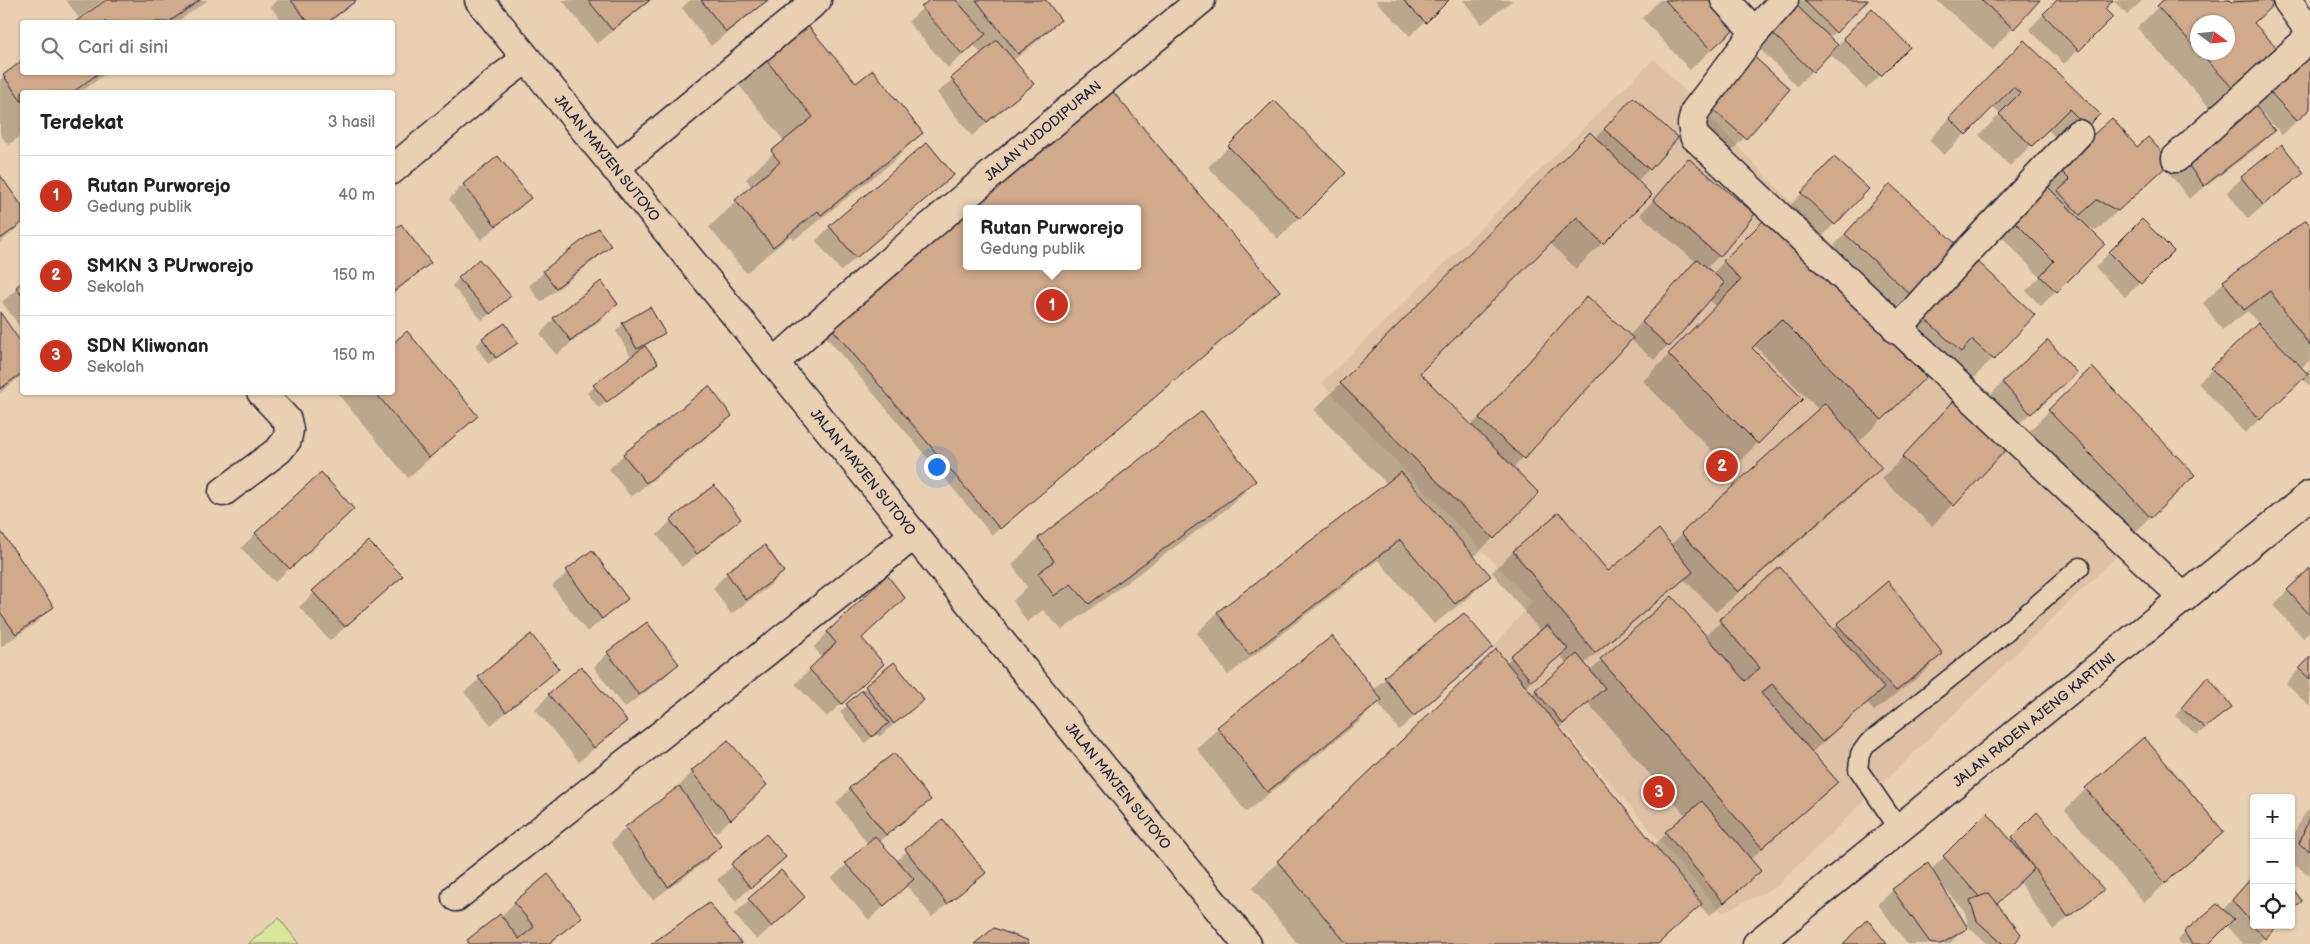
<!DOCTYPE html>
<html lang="id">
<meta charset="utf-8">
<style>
:root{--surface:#fff;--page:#f2f2f2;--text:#222;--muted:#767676;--line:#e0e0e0;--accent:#c8321e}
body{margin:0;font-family:"Balsamiq Sans",sans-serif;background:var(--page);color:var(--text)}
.controls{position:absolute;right:15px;bottom:15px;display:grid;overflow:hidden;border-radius:5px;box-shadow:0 1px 4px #0004}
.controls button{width:45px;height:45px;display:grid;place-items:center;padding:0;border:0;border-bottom:1px solid var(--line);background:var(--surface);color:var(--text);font:25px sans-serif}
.compass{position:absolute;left:2190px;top:15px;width:45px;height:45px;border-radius:50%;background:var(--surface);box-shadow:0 1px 4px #0004;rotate:105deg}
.you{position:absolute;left:936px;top:466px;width:18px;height:18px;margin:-12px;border:4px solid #fff;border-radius:50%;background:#1a73e8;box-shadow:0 0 0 8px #1a73e833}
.badge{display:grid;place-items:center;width:32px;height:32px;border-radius:50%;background:var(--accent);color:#fff;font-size:16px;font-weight:700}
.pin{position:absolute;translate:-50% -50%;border:2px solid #fff;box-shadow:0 1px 5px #0006}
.popup{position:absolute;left:963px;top:205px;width:178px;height:65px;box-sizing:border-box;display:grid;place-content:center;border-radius:5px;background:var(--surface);filter:drop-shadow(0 1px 4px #0005);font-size:16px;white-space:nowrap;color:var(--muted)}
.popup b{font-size:19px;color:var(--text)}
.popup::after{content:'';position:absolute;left:50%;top:100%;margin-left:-10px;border:10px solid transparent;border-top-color:var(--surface)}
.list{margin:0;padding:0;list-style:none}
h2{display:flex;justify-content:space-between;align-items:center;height:65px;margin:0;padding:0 20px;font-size:21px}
h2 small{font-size:16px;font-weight:400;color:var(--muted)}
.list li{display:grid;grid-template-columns:32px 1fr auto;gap:15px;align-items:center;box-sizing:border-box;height:80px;padding:0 20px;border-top:1px solid var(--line)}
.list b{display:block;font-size:19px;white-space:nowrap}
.list p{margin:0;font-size:16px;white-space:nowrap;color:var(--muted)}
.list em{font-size:16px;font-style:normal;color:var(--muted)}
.icon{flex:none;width:28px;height:28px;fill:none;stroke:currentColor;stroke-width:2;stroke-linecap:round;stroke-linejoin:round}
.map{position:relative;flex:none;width:2310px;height:944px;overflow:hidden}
.search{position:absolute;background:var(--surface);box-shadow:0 1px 4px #0004;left:20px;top:20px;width:375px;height:55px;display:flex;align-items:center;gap:12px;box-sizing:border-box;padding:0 18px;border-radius:5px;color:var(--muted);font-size:19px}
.panel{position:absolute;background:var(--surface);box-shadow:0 1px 4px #0004;left:20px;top:90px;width:375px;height:305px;border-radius:5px}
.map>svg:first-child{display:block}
.built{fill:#dec1a4}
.green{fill:#d8e79b;stroke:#7d846b}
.shadow{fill:#0003;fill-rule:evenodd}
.building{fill:#d1a98b;stroke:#22223b;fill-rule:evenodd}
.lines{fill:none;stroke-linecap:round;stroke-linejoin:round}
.service-casing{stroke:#22223b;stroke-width:21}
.minor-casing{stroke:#22223b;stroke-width:31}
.tertiary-casing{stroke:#22223b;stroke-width:31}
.secondary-casing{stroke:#22223b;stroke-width:31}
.service{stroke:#ead0b2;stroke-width:18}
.minor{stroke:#ead0b2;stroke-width:28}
.tertiary{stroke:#ead0b2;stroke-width:28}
.secondary{stroke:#ead0b2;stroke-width:28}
.labels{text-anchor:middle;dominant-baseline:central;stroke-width:5;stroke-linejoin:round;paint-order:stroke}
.street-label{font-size:14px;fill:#22223b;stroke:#ead0b2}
</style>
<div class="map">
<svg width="2310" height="944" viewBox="0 0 2310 944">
<rect width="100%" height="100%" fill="#ead0b2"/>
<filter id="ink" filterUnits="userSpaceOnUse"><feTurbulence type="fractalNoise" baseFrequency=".02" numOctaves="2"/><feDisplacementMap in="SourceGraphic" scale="10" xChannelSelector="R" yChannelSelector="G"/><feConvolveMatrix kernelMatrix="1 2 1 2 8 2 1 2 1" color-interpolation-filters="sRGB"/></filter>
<g filter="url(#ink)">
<polygon class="built" points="1654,59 2124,549 1777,886 1722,913 1493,647 1532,602 1321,383"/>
<polygon class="green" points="279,918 299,944 248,944"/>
<g class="shadow">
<polygon points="66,0 104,0 79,18"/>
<polygon points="108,0 208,0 177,22 77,22"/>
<polygon points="277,0 358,0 330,22 283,22 271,7"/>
<polygon points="562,0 651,0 597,44"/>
<polygon points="690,0 768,0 711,46 682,8"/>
<polygon points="931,0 1044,0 1060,19 1039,40 1013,61 1032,84 972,136 937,93 981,54 974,45 948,68 908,22"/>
<polygon points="1375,0 1447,0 1410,36"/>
<polygon points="1463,0 1513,0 1482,24"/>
<polygon points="1660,0 1714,0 1737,25 1690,70 1642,18"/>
<polygon points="1792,0 1870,0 1864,6 1862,4 1829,38 1837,46 1872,10 1909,47 1866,89 1829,53 1797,86 1757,46"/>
<polygon points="2038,0 1993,49 1937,1 1938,0"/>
<polygon points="2058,0 2111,0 2103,9 2112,17 2064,64 2029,29"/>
<polygon points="2113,0 2143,0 2127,15"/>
<path d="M2165,0H2227L2231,4L2234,0H2267L2272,5L2253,23L2279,51L2214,112L2137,28ZM2198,22H2228V52H2198Z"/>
<polygon points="763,56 856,85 921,133 895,160 794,240 790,236 746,273 709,227 752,187 746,179 785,142 737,83"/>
<polygon points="22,62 22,72 108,72 81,92 22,92 22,135 8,145 0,134 0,80"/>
<polygon points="2003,63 2098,114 2065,147 2047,129 2010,166 1979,135 2000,114 1992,107 1944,155 1929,140"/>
<polygon points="1736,69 1788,89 1730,153 1692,118"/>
<path d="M1104,83L1271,298L992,535L818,327ZM967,209H1137V266H967Z"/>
<polygon points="2270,92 2310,108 2282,135 2259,109 2257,110 2273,131 2259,146 2189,199 2170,174 2184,159 2255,107"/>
<polygon points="1274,102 1344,173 1278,239 1208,167"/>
<path d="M1619,113L1649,169L1637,181L1650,195L1576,269L1549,242L1418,373L1471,426L1588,298L1629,336L1696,262L1640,215L1688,160L1719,256L1706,269L1712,274L1767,219L1924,377L1858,443L1881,468L1860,489L1716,612L1684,579L1584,664L1590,671L1672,598L1705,636L1780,569L1832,630L1838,625L1942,654L1921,675L1874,711L1867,703L1811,753L1836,782L1750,860L1759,871L1745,885L1709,916L1699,905L1659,944H1298L1252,888L1278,862L1541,632L1492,572L1513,552L1559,514L1608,573L1670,545L1819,410L1753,344L1750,348L1801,399L1731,470L1643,381L1716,307L1709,300L1654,360L1630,339L1513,468L1538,493L1473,558L1489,576L1469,597L1434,624L1378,560L1228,675L1197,633L1218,612L1387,484L1314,410L1590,134L1595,139ZM1560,655L1567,664L1531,695L1525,687ZM1588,703L1686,816L1653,846L1558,729Z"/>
<polygon points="2137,148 2170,162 2096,231 2085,226 2103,244 2041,306 2026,291 2040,277 1998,233 2058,168"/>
<polygon points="498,158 529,198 481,240 449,199 463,185"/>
<polygon points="2303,172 2248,219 2227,192 2242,178"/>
<polygon points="1820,173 1834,224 1820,239 1787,209"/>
<polygon points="953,174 841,271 816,241 830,226"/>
<polygon points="0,176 22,208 22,223 0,243"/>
<polygon points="1890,185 1909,293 1888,314 1825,255"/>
<polygon points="2142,221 2172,251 2125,297 2095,267"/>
<polygon points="2306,221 2310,227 2310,361 2300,368 2306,374 2310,369 2310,386 2302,378 2245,433 2198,383 2258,324 2248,311 2222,330 2203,303 2224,282"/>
<polygon points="392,233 429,263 392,295"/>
<polygon points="610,246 595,260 541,302 529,286 544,272"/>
<polygon points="459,279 503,303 482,320 452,286"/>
<polygon points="1952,280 2034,315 1972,380 1900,336"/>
<polygon points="22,284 22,330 2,302"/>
<polygon points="616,304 602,319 556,355 540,334 554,319"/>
<polygon points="0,314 22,346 22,375 0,393"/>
<polygon points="623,324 663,332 644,347 656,362 599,408 587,393 641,350 630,355 616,331"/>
<polygon points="483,339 517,343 488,364 476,346"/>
<polygon points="2092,369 2173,496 2129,538 2028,432"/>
<polygon points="2003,382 2061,387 2015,427 1989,397"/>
<polygon points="340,392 392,392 476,416 408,478 338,394"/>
<polygon points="1960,395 2010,443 1932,526 1882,479"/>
<polygon points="730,416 716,430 631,497 609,469 624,454"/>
<polygon points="1255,481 1228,508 1062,630 1043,610 1027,622 1013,601 1027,587 1012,565 1038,538"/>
<polygon points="739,519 725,533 682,567 657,535 671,521"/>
<polygon points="338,523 275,582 241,548 256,533"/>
<polygon points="0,532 52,607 38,621 1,647"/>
<polygon points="368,543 401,576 330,641 299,607"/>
<polygon points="765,547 783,572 768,587 731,614 713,588 727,573"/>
<polygon points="591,552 627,599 587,632 552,586"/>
<polygon points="2310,570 2310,631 2303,638 2273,605"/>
<polygon points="1464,614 1491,647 1477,662 1399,730 1378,703 1360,721 1246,812 1197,749 1218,728 1331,638 1372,690"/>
<polygon points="828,632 868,679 827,717 795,684 822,658 814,647"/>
<polygon points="531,636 557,669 491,725 464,692"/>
<polygon points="608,653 677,664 663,679 624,708 594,667"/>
<polygon points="2310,657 2310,707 2286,684"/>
<polygon points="2207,678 2231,707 2197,735 2175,716"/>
<polygon points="866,687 922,700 879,737 876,733 865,743 840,712"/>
<polygon points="549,695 625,721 579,762 535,709"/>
<polygon points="728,742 751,799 716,833 701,815 700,817 721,846 706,861 653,900 611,843 625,828 678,788 692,772"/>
<polygon points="850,789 929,800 879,842 896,861 943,821 984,873 932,917 907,885 869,920 832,878 868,844 836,803"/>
<polygon points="2086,789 2223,832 2144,903 2065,810"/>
<polygon points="2310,808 2310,875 2291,863 2291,842 2301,818"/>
<polygon points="1987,814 2009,841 2037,814 2102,890 2053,930 2019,882 1996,903 2014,944 1988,944 1970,929 1964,910 1940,883 1966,928 1949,944 1907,944 1878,904 1893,890 1927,865 1931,870"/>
<polygon points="766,836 784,857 736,901 717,880"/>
<polygon points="781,872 803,897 757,940 734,914"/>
<polygon points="2254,874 2254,925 2276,925 2258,944 2243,944 2227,925 2208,944 2181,944 2178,940 2185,933 2222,911"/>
<polygon points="515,902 580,917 550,944 465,944 500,917"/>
</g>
<g class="building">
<polygon points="106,0 200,0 169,22 75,22"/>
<polygon points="291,0 357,0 328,22 308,22"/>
<polygon points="588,0 650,0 612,30"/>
<polygon points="701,0 768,0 726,32"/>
<polygon points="929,0 956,0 986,34 963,55 921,7"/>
<polygon points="976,0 1046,0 1061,20 1018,54"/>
<polygon points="1403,0 1449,0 1426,23"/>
<polygon points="1665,0 1716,0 1739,25 1711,50"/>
<polygon points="1804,0 1868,0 1836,33"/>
<polygon points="1981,0 2040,0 2014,29"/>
<polygon points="2057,0 2113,0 2105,9 2113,17 2079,51 2043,14"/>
<polygon points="2163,0 2229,0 2231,2 2269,0 2273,5 2254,23 2280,51 2236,92 2200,52 2228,52 2228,22 2198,22 2198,50 2157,6"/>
<polygon points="1795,4 1838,45 1813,72 1770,31"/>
<polygon points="1872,8 1910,47 1881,76 1843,38"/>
<polygon points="804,21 856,83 873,70 923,133 821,215 818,211 773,247 735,200 780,162 771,151 813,117 762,55"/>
<polygon points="997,40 1034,84 987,122 951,78"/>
<polygon points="2024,40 2100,114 2087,127 2069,109 2032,146 1999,114 2020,93 2013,87 1966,135 1949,118"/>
<polygon points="2310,52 2310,109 2297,121 2269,91"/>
<polygon points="1750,53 1790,89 1746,139 1706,103"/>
<polygon points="22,61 22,72 100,72 73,92 22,92 22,102 3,75"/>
<path d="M1104,81L1280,291L1000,529L824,319ZM967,209H1137V266H967Z"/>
<polygon points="1633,97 1678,138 1650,170 1604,129"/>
<polygon points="1274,100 1346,173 1300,219 1228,146"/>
<polygon points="2254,104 2275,131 2204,186 2183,158"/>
<polygon points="2112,118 2137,147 2148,137 2171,162 2118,211 2097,200 2080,215 2058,191 2070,180 2057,167"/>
<polygon points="1590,132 1652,195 1603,244 1577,217 1420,373 1539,493 1494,539 1340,383"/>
<polygon points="927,142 954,175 856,258 829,226"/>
<polygon points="2282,144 2304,173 2263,205 2241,177"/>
<polygon points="498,156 531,198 496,226 463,184"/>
<polygon points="1834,157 1869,189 1835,225 1801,193"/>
<polygon points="1688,158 1755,214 1720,257 1653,200"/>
<polygon points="0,175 22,206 22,223 0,239"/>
<polygon points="1890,184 1955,243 1910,294 1845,234"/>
<polygon points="2045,184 2105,244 2057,292 2040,276 2054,261 2011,218"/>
<polygon points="1767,217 1926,377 1882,420 1781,319 1752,348 1803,399 1758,444 1668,354 1741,280 1723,261"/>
<polygon points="2142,219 2174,251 2141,284 2109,252"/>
<polygon points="2306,220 2310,225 2310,346 2270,291 2244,310 2223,281"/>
<polygon points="401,224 431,263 392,293 392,231"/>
<polygon points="598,228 611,246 556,288 543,271"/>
<polygon points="1973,257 2035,315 1994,360 1972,340 1961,352 1920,314"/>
<polygon points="479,259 511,296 490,314 458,278"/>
<polygon points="1697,259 1725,283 1669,347 1642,322"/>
<polygon points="601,281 618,304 571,341 553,318"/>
<polygon points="22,282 22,296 16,287"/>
<polygon points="1587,296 1633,338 1524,459 1479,418"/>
<polygon points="650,307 665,333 637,349 622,323"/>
<polygon points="0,312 22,344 22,373 0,389"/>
<polygon points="505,323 518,343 496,358 482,338"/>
<polygon points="2258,323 2308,374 2260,420 2211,368"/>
<polygon points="407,331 478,416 429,458 375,392 392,392 392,344"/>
<polygon points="2048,340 2077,373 2031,414 2002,382"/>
<polygon points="645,346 658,363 607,402 593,385"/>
<polygon points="2092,367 2195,475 2151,518 2048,410"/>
<polygon points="709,386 732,416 646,483 623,454"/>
<polygon points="1960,394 2012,443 1954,506 1902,457"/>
<polygon points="1825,403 1882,468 1738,592 1681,533"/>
<polygon points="1202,411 1256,481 1089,604 1071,584 1054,596 1038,573 1054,561 1038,538"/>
<polygon points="321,472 354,509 290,569 255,533"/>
<polygon points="1401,472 1491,576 1455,604 1400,540 1249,655 1217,612"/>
<polygon points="714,485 741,519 697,554 670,520"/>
<polygon points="1559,512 1608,571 1659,529 1693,572 1595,653 1513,551"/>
<polygon points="0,530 54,607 16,634 0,612"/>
<polygon points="368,541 403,576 345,627 312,591"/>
<polygon points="765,545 784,572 746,600 726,572"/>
<polygon points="592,550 628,599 602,619 566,570"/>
<polygon points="1780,567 1884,688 1822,742 1772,684 1761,693 1838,782 1762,848 1600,659 1672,596 1745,681 1760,668 1719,620"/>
<polygon points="2310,568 2310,615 2287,590"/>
<polygon points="887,575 905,598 862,638 884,664 842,704 809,669 836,643 827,632"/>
<polygon points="1888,581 1943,654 1896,691 1837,624"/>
<polygon points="1464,613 1493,647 1414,716 1384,677"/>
<polygon points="647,622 679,664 639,695 607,652"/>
<polygon points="1547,625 1568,649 1531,681 1510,656"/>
<polygon points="531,634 559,669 506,712 478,677"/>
<polygon points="1332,636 1382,700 1267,792 1217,727"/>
<polygon points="1496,649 1702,904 1658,944 1347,944 1277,861"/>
<polygon points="1577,654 1605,688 1563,724 1535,690"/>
<polygon points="2310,657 2310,679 2299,669"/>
<polygon points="894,662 924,700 894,724 865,686"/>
<polygon points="581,666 627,721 594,748 548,694"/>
<polygon points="2208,676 2232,707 2205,728 2181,708"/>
<polygon points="862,690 889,723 872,737 846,704"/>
<polygon points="2144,737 2224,832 2165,883 2085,788"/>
<polygon points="728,740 767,785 731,820 691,771"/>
<polygon points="894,753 931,800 886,835 849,788"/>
<polygon points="679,786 722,846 668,887 625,827"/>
<polygon points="1702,801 1761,871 1724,903 1665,832"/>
<polygon points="1987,812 2034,868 1991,910 1943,856"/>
<polygon points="2037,812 2104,890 2068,917 2012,837"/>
<polygon points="2310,815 2310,851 2299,844"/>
<polygon points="943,819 986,873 947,904 905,849"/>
<polygon points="766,834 786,857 751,888 731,864"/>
<polygon points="875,836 914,879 884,906 845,863"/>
<polygon points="1928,863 1968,928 1941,944 1931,944 1892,889"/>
<polygon points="781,870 805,897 772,927 748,899"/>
<polygon points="548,874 582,917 548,944 470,944 467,940 500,914 519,939 534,927 514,902"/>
<polygon points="2254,875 2254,925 2278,925 2265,939 2232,900"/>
<polygon points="2291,886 2302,901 2291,912"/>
<polygon points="1989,893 2021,934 2015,944 2003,944 1977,921 1970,900"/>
<polygon points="709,903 742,944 651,944"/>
<polygon points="2217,904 2234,919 2209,944 2192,944 2184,932"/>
<polygon points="1867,919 1887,944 1843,944"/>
<polygon points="994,928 1027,940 1029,944 974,944"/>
</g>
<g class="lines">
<g class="service-casing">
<polyline id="service" points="1899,829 1858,769 1860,754 1868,743 1984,651 2080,567"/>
</g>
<g class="minor-casing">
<g id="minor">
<polyline points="1725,0 1755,32"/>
<polyline points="1784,0 1755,32 1695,111 1692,124 1694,136 2184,598"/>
<polyline points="2287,0 2310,32"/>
<polyline points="2176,158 2310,37"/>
<polyline points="615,168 817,0"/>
<polyline points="392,170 502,77 526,59"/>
<polyline points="1897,330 1964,255 2078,134"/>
<path d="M774,363C913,238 1057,119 1201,0"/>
<polyline points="223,492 279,450 287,440 289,430 287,420 261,392"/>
<polyline points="456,897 914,535"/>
</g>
</g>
<g class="tertiary-casing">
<polyline id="tertiary" points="1757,944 2310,495"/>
</g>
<g class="secondary-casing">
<polyline id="secondary" points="479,0 1247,944"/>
</g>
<use href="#service" class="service"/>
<use href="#minor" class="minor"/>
<use href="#tertiary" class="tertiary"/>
<use href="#secondary" class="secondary"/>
</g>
</g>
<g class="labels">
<g class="street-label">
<text transform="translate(1043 131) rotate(-40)">JALAN YUDODIPURAN</text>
<text transform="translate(607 158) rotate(51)">JALAN MAYJEN SUTOYO</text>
<text transform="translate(863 472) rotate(51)">JALAN MAYJEN SUTOYO</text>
<text transform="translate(2034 720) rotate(-39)">JALAN RADEN AJENG KARTINI</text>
<text transform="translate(1118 786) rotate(51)">JALAN MAYJEN SUTOYO</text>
</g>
</g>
</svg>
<div class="controls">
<button>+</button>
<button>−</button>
<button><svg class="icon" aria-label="locate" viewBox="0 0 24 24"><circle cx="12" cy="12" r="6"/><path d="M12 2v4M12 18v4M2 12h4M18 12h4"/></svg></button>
</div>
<svg class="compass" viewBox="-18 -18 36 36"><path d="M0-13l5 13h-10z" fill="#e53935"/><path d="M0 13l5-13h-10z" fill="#767676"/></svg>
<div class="you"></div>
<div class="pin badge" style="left:1052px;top:305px">1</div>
<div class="popup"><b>Rutan Purworejo</b>Gedung publik</div>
<div class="pin badge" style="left:1722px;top:466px">2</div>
<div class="pin badge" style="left:1659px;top:792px">3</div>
<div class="search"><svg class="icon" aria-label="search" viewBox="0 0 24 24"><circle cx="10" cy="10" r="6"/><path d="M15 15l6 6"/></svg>Cari di sini</div>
<section class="panel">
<h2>Terdekat<small>3 hasil</small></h2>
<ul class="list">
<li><span class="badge">1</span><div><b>Rutan Purworejo</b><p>Gedung publik</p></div><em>40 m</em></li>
<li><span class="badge">2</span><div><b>SMKN 3 PUrworejo</b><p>Sekolah</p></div><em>150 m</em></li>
<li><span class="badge">3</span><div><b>SDN Kliwonan</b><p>Sekolah</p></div><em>150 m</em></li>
</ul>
</section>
</div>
